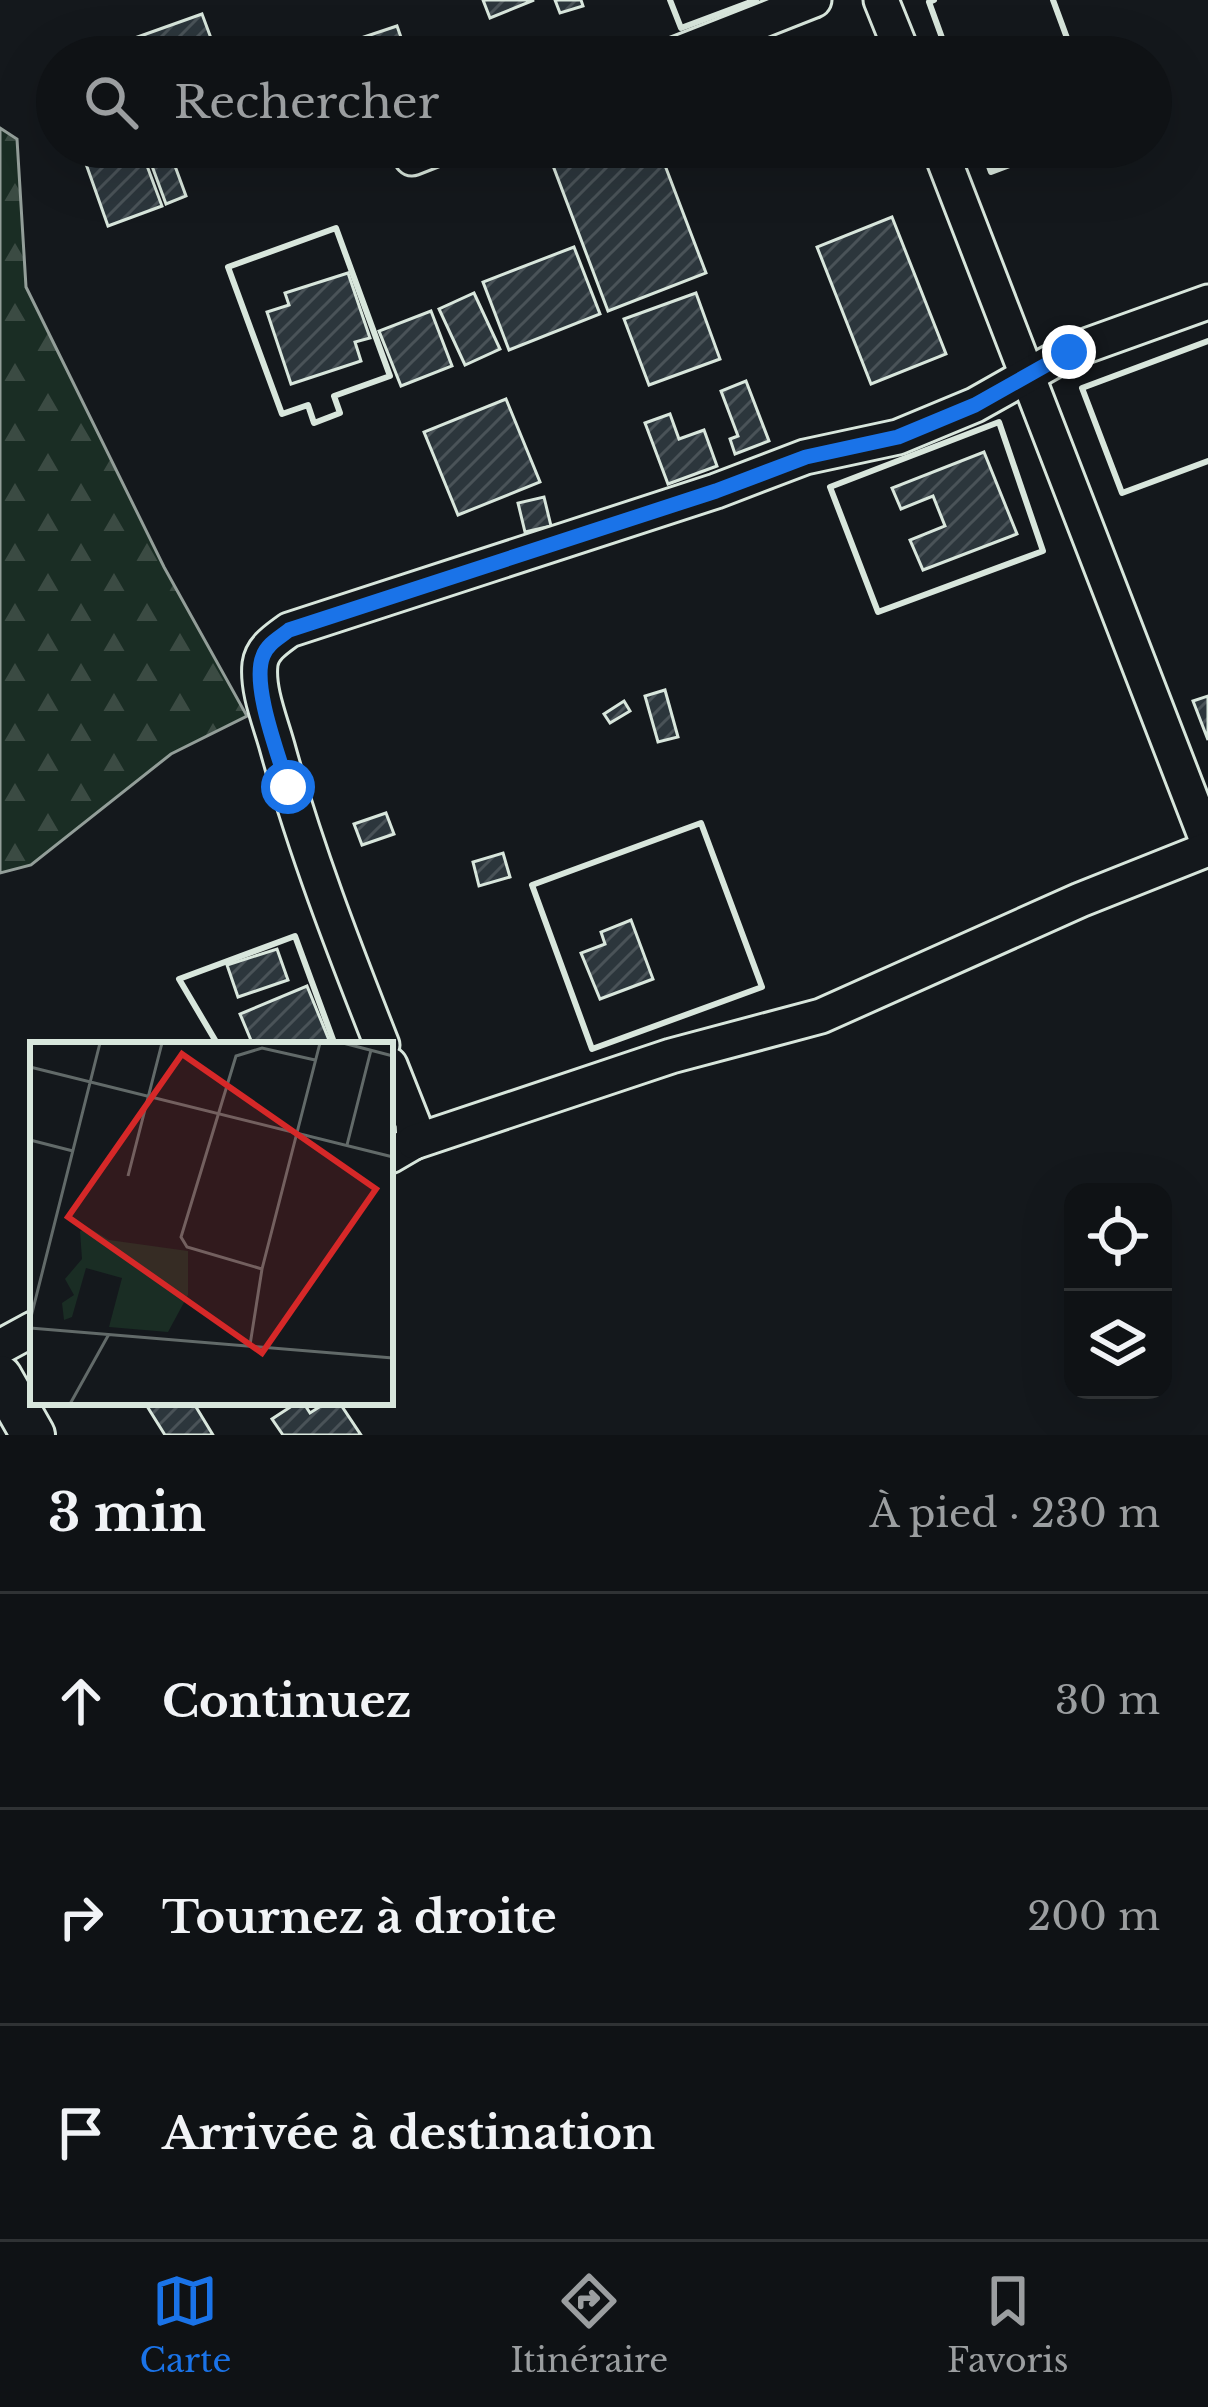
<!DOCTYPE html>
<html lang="fr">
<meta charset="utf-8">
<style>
:root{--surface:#0f1215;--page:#1d2022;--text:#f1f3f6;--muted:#9b9ea0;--line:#2f3234;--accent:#1a73e8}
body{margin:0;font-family:"Libre Baskerville",serif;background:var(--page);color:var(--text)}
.controls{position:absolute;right:36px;bottom:36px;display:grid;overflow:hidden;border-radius:24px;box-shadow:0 12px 48px #0002}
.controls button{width:108px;height:108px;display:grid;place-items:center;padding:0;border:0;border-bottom:3px solid var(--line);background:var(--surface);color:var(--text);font:60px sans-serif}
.stop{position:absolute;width:36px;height:36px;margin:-27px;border:9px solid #1a73e8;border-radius:50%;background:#fff}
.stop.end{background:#1a73e8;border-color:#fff;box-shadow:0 3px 12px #0008}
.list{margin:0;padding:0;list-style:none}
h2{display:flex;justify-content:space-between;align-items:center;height:156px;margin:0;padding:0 48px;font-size:51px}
h2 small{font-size:39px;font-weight:400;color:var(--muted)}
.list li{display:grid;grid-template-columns:78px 1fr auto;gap:36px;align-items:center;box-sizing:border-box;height:216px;padding:0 48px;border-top:3px solid var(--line)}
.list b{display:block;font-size:45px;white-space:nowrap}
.list em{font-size:39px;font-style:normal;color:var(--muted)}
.icon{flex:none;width:66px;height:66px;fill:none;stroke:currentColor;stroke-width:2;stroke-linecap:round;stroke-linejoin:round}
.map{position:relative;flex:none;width:1208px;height:1435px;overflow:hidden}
.search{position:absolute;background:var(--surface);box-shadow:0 12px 48px #0002;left:36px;right:36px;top:36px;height:132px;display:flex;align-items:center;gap:30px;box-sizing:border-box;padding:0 42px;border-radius:66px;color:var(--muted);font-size:45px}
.sheet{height:804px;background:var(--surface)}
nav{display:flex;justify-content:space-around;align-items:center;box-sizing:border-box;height:168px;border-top:3px solid var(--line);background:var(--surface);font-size:33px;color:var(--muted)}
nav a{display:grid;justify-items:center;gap:6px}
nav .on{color:var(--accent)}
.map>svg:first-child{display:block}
.forest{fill:url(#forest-firs);stroke:#939e99;stroke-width:3}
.building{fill:url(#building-hatch);stroke:#d8e6dc;stroke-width:3}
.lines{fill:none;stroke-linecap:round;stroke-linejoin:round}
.minor-casing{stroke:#d8e6dc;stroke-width:39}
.major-casing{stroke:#d8e6dc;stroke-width:48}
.minor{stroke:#14181c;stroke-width:33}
.major{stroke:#14181c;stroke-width:42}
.wall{stroke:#d8e6dc;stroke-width:6}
.route{stroke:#1a73e8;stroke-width:15}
.inset-road{fill:none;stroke:#626a69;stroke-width:3}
.view{fill:#d62828;fill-opacity:0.15;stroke:#d62828;stroke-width:6}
.inset-edge{fill:none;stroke:#d8e6dc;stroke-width:6}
</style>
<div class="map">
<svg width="1208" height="1435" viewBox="0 0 1208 1435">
<defs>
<pattern id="forest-firs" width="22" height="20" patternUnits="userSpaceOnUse" patternTransform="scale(3)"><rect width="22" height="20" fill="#1a2d24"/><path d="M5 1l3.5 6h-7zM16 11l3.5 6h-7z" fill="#3b4b43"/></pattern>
<pattern id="building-hatch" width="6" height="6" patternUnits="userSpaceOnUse" patternTransform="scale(3)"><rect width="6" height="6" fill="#2c363c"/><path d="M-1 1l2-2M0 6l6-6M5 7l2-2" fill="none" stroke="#4a5358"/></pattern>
</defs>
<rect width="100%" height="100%" fill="#14181c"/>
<polygon class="forest" points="0,128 17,139 26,287 164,567 247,716 171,754 31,865 0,873"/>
<g class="building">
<polygon points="483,0 534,0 490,18"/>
<polygon points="555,0 581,0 583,6 560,13"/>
<polygon points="202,14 218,57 139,57 132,39"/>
<polygon points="397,26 408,57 327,57 325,50"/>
<polygon points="80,147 140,147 162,206 108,226"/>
<polygon points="145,147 168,147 186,196 166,204"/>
<polygon points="594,147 658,147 706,273 608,311 552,163"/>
<polygon points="998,147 1044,147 1004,163"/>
<polygon points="892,217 946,354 871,384 817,247"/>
<polygon points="574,247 600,314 509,350 483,282"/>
<polygon points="348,273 370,338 355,342 361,361 291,384 267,312 289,305 285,293"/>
<polygon points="474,293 500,349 465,365 439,309"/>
<polygon points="696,293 720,359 649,385 624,319"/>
<polygon points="431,311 452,366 401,386 379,331"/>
<polygon points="746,381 769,441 735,454 730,439 738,436 721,391"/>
<polygon points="506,399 540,482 458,515 424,432"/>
<polygon points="670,414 679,439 704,430 717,466 668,484 645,423"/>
<polygon points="984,452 1017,534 923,570 910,540 945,526 933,496 901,509 892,488"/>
<polygon points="544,497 551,526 525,532 518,503"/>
<polygon points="665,690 678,737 658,742 645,696"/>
<polygon points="1208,696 1208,740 1193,701"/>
<polygon points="624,701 630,711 610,723 604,714"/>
<polygon points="386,813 394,834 362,845 354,824"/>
<polygon points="503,853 510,877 479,886 473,862"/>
<polygon points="631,920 653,979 600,999 581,953 605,944 601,932"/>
<polygon points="277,949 288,980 238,997 227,965"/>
<polygon points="307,986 331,1045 253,1045 240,1014"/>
<polygon points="193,1402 213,1435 165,1435 145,1403"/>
<polygon points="298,1402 303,1402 310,1413 327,1402 339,1402 361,1435 283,1435 272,1419"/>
</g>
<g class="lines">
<g class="minor-casing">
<g id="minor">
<polyline points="881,0 904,57"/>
<polyline points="669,57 814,0"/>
<polyline points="939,147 1208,843"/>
<polyline points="412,158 440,147"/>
<path d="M382,1045C343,946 305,848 277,746C270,721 257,690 260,664C262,648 277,639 289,630L716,491L805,457L898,437L975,405L1069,352L1208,302"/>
<polyline points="390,1065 413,1123 414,1142 390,1156"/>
<polyline points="414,1142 671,1056 821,1016 1080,900 1208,849"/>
<polyline points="0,1347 33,1329"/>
</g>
</g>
<g class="major-casing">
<polyline id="major" points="0,1377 33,1435"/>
</g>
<use href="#minor" class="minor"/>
<use href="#major" class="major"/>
<g class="wall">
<polyline points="670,0 681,28 756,0"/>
<polyline points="934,0 929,2 949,57"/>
<polyline points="1053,0 1074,57"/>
<polyline points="982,147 991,172 1057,147"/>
<polygon points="336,228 390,376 334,396 340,413 314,423 308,405 282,414 228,267"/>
<polyline points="1208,341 1082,388 1122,493 1208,461"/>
<polygon points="999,422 1043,551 878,612 830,487"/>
<polygon points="701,823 762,987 592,1049 532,885"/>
<polyline points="218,1045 179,979 295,936 335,1045"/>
</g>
</g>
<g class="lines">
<path class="route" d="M288,787C279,756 251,685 263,656C267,644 279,638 289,630L716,491L806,457L898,437L975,405L1069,352"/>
</g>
<g transform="translate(30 1042)">
<rect width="363" height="363" fill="#14181c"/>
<path d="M59,186L79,198L158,209V253L138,290L79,285L92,236L56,226L42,275L34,278L32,261L44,253L35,237L52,217L50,189Z" fill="#1a2d24"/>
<path class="inset-road" d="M313,1L363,14M0,25L363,115M0,98L43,109M317,103L341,8M98,134L132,1M232,227L290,1M0,279L70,1M0,286L363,316M220,303L232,227L157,205L151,195L206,14L232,6L285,18M40,362L79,292"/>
<path class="view" d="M152,12L346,147L232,311L38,175Z"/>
<rect width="363" height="363" class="inset-edge"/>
</g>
</svg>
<div class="controls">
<button><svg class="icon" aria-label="locate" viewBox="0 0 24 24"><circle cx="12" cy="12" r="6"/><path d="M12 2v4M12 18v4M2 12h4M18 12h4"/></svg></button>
<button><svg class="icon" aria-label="layers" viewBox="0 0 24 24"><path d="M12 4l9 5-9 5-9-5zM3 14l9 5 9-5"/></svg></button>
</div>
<div class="stop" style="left:288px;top:787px"></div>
<div class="stop end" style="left:1069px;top:352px"></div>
<div class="search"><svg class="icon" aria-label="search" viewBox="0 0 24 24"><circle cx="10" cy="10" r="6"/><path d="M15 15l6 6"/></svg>Rechercher</div>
</div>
<section class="sheet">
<h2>3 min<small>À pied · 230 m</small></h2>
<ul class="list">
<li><svg class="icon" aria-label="ahead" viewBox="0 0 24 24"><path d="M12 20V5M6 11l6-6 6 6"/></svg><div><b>Continuez</b></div><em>30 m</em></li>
<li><svg class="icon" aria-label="right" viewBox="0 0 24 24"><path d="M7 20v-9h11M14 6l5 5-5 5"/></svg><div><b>Tournez à droite</b></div><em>200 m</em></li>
<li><svg class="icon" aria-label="arrive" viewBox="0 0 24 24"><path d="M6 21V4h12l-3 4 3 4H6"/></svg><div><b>Arrivée à destination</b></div></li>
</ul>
</section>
<nav>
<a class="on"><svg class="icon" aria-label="map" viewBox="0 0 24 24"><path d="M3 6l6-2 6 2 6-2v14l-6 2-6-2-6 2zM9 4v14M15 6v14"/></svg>Carte</a>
<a><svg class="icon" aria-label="directions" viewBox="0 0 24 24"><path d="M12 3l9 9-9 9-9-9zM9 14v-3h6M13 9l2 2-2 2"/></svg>Itinéraire</a>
<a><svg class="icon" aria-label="saved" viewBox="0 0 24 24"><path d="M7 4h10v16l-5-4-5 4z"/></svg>Favoris</a>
</nav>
